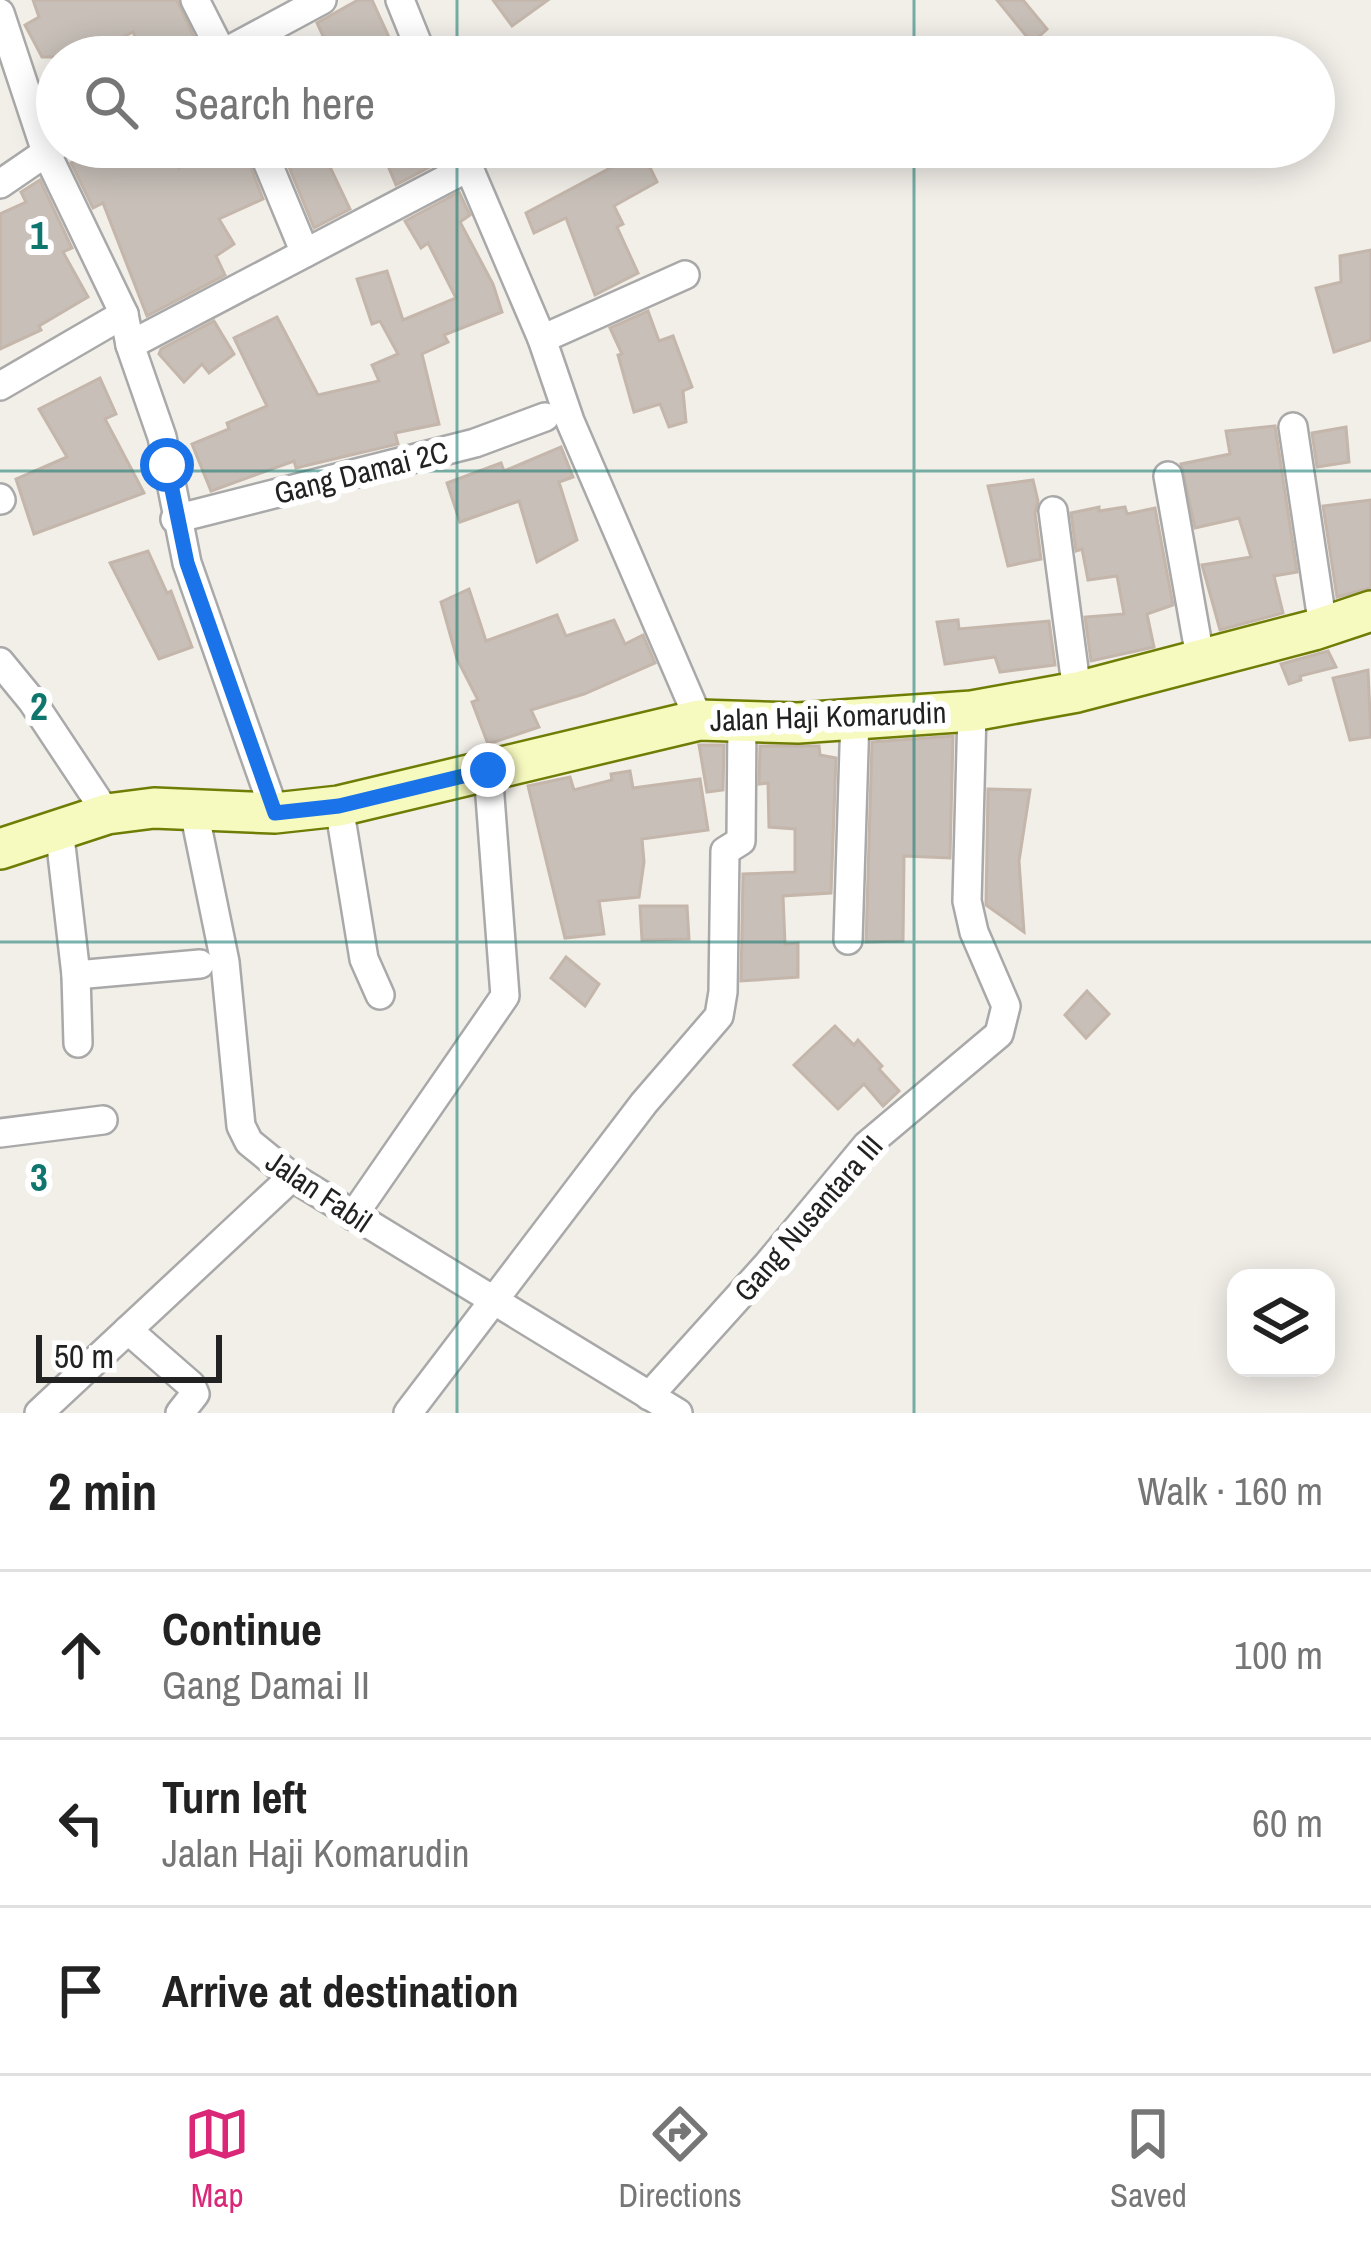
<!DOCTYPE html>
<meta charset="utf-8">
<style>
:root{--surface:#fff;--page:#f2f2f2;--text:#222;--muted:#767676;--line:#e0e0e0;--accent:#db2777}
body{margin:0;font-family:"Archivo Narrow",sans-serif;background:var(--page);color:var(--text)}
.controls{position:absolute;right:36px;bottom:36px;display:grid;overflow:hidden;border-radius:24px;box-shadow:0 6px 30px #0003}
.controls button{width:108px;height:108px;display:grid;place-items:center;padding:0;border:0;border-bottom:3px solid var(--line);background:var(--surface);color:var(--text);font:60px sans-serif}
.scale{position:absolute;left:36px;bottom:30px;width:186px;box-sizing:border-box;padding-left:12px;border:6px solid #222;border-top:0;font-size:33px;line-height:42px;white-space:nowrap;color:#222;-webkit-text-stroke:9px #fff;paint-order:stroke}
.stop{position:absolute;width:36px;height:36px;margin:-27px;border:9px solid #1a73e8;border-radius:50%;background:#fff}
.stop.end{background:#1a73e8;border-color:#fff;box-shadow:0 3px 12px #0008}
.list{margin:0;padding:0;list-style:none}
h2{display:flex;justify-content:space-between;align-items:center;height:156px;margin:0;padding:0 48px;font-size:51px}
h2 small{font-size:39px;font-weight:400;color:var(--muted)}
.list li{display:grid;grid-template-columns:78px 1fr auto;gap:36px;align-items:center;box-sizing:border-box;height:168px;padding:0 48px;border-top:3px solid var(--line)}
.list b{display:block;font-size:45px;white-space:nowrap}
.list p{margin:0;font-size:39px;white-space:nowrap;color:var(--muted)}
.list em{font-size:39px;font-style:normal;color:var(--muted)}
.icon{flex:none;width:66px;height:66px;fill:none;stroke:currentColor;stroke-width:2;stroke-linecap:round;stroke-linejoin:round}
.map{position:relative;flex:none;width:1371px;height:1413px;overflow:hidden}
.search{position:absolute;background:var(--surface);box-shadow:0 6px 30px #0003;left:36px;right:36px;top:36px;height:132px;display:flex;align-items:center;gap:30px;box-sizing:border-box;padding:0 42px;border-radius:66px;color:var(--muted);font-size:45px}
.sheet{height:660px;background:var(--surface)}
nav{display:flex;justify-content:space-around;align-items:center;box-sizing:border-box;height:168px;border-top:3px solid var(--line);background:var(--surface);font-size:33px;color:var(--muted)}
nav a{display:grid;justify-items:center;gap:6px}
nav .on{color:var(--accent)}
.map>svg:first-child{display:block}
.building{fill:#c7bfb8;stroke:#c4b6ab;stroke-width:3}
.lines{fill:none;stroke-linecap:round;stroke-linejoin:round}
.street-casing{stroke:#a9a9a9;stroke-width:32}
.secondary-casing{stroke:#707d05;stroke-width:44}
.street{stroke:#fff;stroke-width:27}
.secondary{stroke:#f7fabf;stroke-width:39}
.route{stroke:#1a73e8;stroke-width:15}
.grid{fill:none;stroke:#0f766e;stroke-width:3;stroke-opacity:0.55}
.labels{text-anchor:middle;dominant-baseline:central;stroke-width:12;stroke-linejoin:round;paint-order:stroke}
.street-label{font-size:30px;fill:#222;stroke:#fff}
.grid-label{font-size:39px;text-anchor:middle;font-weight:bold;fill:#0f766e;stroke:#fff;stroke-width:12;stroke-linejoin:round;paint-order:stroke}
</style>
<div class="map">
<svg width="1371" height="1413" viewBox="0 0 1371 1413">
<rect width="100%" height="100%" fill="#f2efe9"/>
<g class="building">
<polygon points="33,0 177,0 196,41 166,57 144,57 133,32 84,57 42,57 25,25 39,17"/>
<polygon points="358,0 372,0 398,57 280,57 324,38 317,23"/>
<polygon points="493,0 548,0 512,26"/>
<polygon points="997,0 1023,0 1047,29 1032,43"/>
<polygon points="102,147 170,147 179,168 217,147 243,147 263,199 219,219 234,244 216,256 225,275 147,316 103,203 93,208 71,163"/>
<polygon points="298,147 366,147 329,165 350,209 314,228 284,155"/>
<polygon points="380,147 433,147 439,162 396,185"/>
<polygon points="642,151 657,182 614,206 623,224 617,227 638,273 595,295 566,218 534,233 526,213"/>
<polygon points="40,180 72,248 63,252 88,297 39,326 41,330 0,349 0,214 26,202 21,192"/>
<polygon points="459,192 470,215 460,222 493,284 502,312 444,335 448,342 422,354 439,424 395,433 398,444 296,468 294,461 211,491 192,444 229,429 227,423 267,406 234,338 277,317 318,395 379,381 372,365 398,354 380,321 372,324 357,279 387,271 403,320 456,298 428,243 421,248 405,221"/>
<polygon points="1371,250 1371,340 1334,352 1316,288 1341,282 1340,256"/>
<polygon points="648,311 659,341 673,336 692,387 683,391 686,422 669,427 660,404 634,412 618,355 622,354 610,328"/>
<polygon points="214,321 234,354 209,373 202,364 184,382 159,354 161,349"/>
<polygon points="100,378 116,414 105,419 144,493 34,534 16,479 67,457 39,409"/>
<polygon points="1275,426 1297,572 1274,576 1283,613 1220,630 1202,565 1251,557 1239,518 1195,528 1181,464 1230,454 1226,431"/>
<polygon points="1346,427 1349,462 1317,467 1312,433"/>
<polygon points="561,447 573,477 559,482 577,540 537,562 519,501 460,522 447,483 501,463 504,471"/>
<polygon points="1033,480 1038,501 1035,513 1041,559 1008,566 988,486"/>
<polygon points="1371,500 1371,588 1337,597 1323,506"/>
<polygon points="1099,507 1099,511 1125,507 1127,514 1155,508 1173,605 1147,614 1154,647 1091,661 1085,617 1124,614 1117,576 1088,580 1082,549 1076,551 1071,513"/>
<polygon points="148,551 167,593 171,591 192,647 159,659 110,563"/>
<polygon points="469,589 486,641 557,615 566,636 614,620 625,644 643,635 655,663 584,694 531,710 539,727 488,744 472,702 478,700 457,659 441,602"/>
<polygon points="958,620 959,629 1049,621 1055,665 1000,672 995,657 945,664 937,622"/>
<polygon points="1328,651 1336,667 1300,676 1301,680 1289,684 1281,664"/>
<polygon points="1368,670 1371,737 1350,740 1333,678"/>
<polygon points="953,736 950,858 904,856 903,941 866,942 872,742"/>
<polygon points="699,745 724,745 723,790 707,792"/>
<polygon points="760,746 819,746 820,755 836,758 831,893 783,896 785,944 798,943 798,977 741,981 743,874 795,872 795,829 769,827 768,783 759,784"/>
<polygon points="630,771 633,788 700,779 708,830 642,839 644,862 639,897 599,901 604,934 565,938 528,786 570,777 574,790 612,780 611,774"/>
<polygon points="988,789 1030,790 1019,861 1024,932 986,905"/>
<polygon points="640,906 687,906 689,939 642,940"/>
<polygon points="566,957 599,984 585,1006 551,978"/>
<polygon points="1087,991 1109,1014 1086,1038 1065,1015"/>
<polygon points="835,1026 854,1045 858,1040 882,1066 879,1069 899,1091 883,1106 864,1084 838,1109 794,1065"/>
</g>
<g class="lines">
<g class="street-casing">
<g id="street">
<polyline points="195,0 224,57"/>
<polyline points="400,0 423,57"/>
<polyline points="0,13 46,152 124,314 130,345 162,437 187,563 275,813"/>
<polyline points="216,57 322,0"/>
<polyline points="261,147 305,253"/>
<polyline points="460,147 542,339 570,421 699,720"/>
<polyline points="0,184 57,145"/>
<polyline points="542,339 685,275"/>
<polyline points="130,345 469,167"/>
<polyline points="0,386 124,314"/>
<polyline points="1293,427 1323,627"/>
<polyline points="1168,476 1200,657"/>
<polyline points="0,498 1,500"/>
<polyline points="1053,511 1077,692"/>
<polyline points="175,519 475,443 545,417"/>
<polyline points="0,662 32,701 107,814"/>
<polyline points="339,806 364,959 380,995"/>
<polyline points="194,811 225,962 241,1126 249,1142 292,1177 678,1413"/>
<polyline points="59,828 76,975 78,1043"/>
<polyline points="848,940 855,717"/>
<polyline points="76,975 200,964"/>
<polyline points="0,1133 103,1120"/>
<polyline points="353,1216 505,996 488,770"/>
<polyline points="128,1330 191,1385 195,1394 180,1413"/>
<polyline points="649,1396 768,1264 867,1145 999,1034 1006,1006 974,932 967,901 972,711"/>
<polyline points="39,1413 292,1177"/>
<polyline points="408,1413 644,1103 719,1016 723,992 725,851 741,841 742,720"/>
</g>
</g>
<g class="secondary-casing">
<polyline id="secondary" points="0,849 107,814 154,808 275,813 339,806 699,720 798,723 972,711 1077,692 1314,630 1371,611"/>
</g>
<use href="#street" class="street"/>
<use href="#secondary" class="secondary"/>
</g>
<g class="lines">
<polyline class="route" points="167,465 187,563 275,813 339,806 488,770"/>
</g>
<path class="grid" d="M457,0V57M914,0V57M457,147V1413M914,147V1413M0,471H1371M0,942H1371"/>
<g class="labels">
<g class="street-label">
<text transform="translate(361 472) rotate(-14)">Gang Damai 2C</text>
<text transform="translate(828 716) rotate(-2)">Jalan Haji Komarudin</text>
<text transform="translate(319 1191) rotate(34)">Jalan Fabil</text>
<text transform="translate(808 1218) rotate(-49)">Gang Nusantara III</text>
</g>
</g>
<g class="grid-label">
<text x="39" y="249">1</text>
<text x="39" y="720">2</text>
<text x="39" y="1191">3</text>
</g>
</svg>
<div class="controls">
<button><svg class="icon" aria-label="layers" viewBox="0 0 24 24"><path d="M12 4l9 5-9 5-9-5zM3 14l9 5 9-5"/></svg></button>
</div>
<div class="scale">50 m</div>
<div class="stop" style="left:167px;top:465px"></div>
<div class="stop end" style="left:488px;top:770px"></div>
<div class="search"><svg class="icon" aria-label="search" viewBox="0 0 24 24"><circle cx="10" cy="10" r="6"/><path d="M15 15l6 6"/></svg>Search here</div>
</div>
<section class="sheet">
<h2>2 min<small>Walk · 160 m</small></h2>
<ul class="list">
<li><svg class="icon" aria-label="ahead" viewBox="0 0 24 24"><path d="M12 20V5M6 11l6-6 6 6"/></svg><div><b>Continue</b><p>Gang Damai II</p></div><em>100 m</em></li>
<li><svg class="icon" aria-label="left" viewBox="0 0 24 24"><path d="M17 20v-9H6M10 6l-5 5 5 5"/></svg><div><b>Turn left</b><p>Jalan Haji Komarudin</p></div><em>60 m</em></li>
<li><svg class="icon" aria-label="arrive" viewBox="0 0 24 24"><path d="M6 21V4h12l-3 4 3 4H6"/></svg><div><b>Arrive at destination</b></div></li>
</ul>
</section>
<nav>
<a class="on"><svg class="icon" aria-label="map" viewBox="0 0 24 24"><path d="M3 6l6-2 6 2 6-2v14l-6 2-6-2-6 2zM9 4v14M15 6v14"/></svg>Map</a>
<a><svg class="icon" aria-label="directions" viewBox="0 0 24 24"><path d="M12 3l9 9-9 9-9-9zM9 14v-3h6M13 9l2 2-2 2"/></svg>Directions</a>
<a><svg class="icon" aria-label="saved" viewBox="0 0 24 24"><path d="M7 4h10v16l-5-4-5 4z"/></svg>Saved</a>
</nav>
